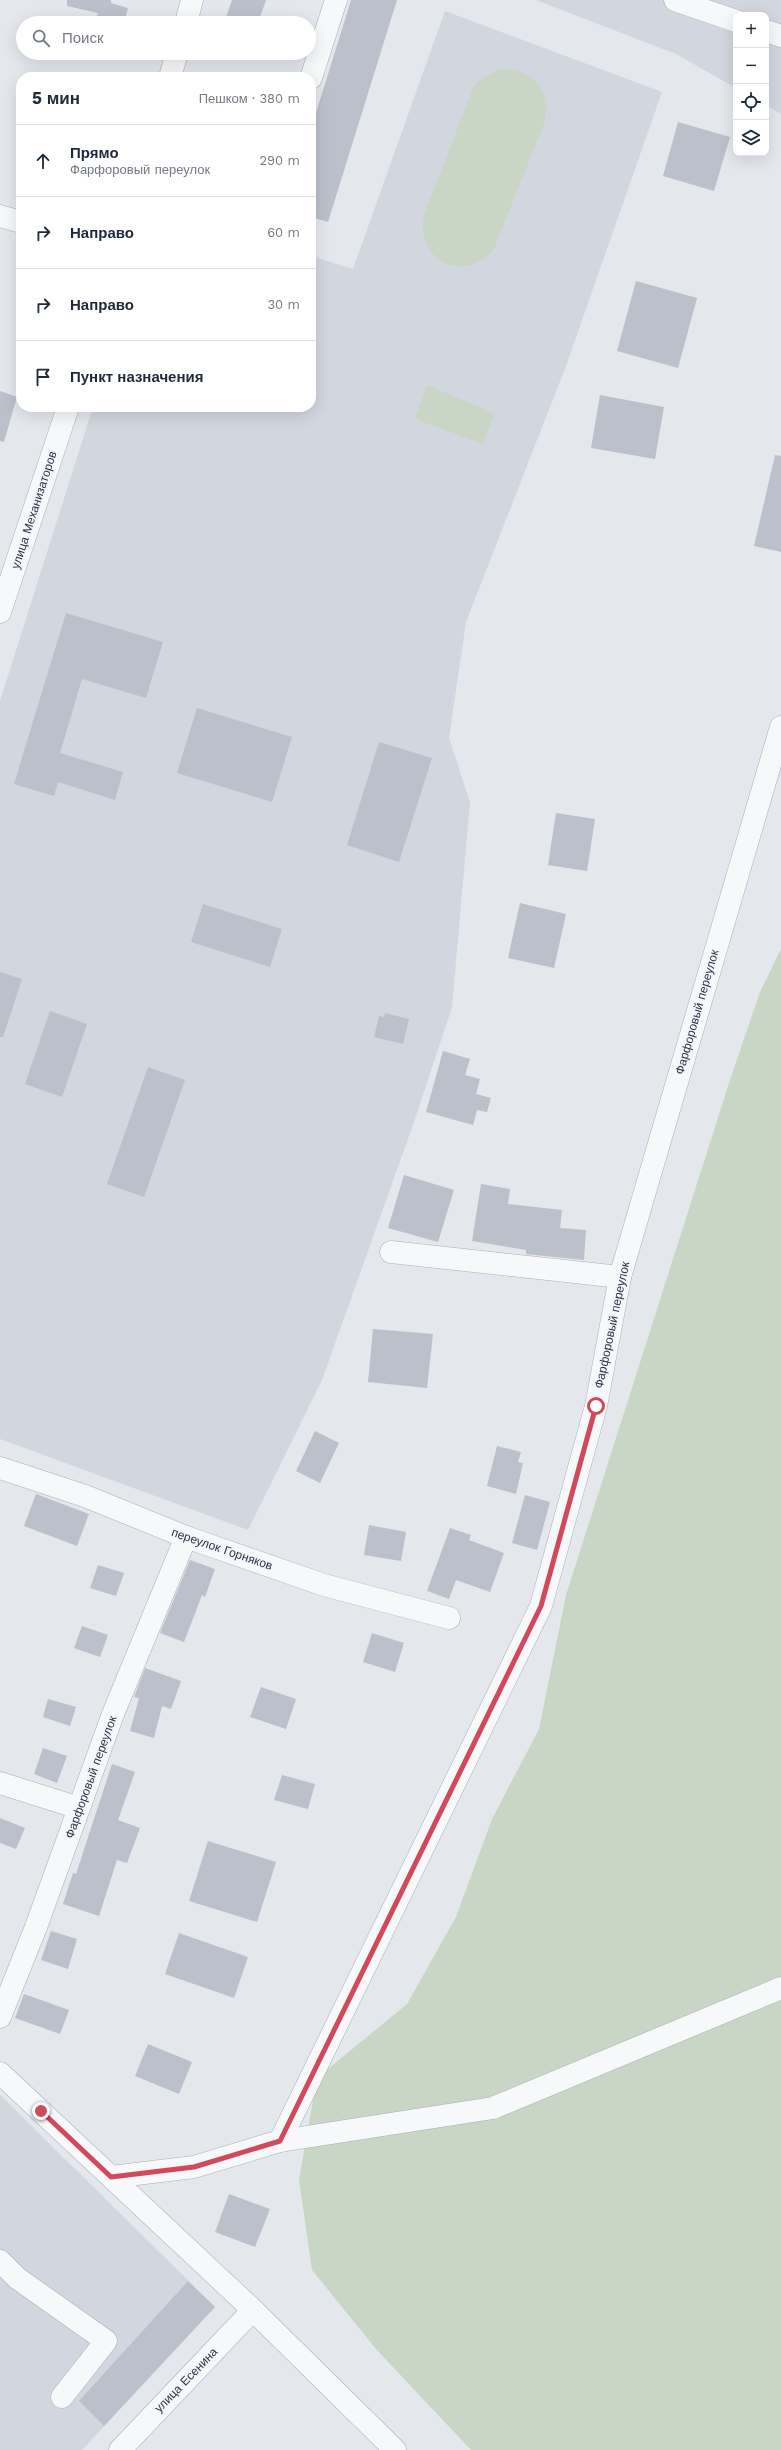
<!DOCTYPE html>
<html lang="ru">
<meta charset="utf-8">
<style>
:root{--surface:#fff;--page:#f6f6f7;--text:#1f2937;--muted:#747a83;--line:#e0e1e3}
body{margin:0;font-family:"Work Sans",sans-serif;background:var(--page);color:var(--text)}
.controls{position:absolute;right:12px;top:12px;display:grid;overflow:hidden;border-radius:8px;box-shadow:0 4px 16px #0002}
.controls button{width:36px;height:36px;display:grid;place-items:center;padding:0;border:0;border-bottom:1px solid var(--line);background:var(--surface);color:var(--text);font:20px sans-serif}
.stop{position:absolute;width:12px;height:12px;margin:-9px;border:3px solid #d1495b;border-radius:50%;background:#fff}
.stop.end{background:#d1495b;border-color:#fff;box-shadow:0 1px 4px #0008}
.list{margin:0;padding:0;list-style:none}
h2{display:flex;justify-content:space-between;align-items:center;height:52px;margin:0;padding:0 16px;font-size:17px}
h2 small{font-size:13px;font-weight:400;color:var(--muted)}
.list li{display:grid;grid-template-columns:26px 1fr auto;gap:12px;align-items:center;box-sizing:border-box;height:72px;padding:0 16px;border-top:1px solid var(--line)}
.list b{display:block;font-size:15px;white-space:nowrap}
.list p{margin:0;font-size:13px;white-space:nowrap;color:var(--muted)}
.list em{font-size:13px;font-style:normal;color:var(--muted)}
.icon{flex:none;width:22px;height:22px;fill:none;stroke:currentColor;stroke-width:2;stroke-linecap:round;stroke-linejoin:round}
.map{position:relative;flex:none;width:781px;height:2450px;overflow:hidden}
.search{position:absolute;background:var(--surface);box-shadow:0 4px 16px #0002;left:16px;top:16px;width:300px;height:44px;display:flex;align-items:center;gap:10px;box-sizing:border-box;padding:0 14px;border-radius:22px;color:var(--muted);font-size:15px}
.panel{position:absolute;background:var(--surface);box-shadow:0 4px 16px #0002;left:16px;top:72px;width:300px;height:340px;border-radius:16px}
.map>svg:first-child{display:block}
.built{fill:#d2d6de}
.green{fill:#c9d6c5}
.building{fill:#bbc0ca}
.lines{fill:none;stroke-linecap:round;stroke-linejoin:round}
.minor-casing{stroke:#a9aeb7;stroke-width:23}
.minor{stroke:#f7f8fa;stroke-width:22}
.route{stroke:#d1495b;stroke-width:5}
.labels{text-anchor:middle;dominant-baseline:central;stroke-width:3.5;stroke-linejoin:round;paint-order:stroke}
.street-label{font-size:12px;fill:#2b3445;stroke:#f4f6f9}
</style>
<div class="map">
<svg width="781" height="2450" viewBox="0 0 781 2450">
<rect width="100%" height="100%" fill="#e4e7ec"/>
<g class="built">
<polygon points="536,0 781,0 781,114 766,105 766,15 736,15 736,88 676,54"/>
<polygon points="445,11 662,92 566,366 466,622 449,738 470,802 452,1007 414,1122 322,1380 248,1530 0,1439 0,701 93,407 311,407 311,256 353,269"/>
<polygon points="0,2095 215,2307 82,2450 0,2450"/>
</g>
<g class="green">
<path d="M500,69C531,67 551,90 545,121L494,249C464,285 415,261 424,215L474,86L481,79Z"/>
<polygon points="427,385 494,413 483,444 415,419"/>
<polygon points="781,949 781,2450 471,2450 376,2349 312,2270 299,2180 317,2078 407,2004 456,1917 492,1819 539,1729 566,1595 729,1083 760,992"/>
</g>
<g class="building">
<polygon points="67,0 111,0 111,3 128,8 124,23 95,23 98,13 67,6"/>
<polygon points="232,0 266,0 258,23 224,23"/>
<polygon points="351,0 397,0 328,222 311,217 311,129"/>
<polygon points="678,122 730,137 714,191 663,176"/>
<polygon points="636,281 697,298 678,368 617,351"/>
<polygon points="0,391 17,397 4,442 0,441"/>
<polygon points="600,395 664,407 655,459 591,448"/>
<polygon points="775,455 781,456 781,552 754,546"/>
<polygon points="66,613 163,642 146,698 82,679 60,753 123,772 115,800 58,782 54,796 14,784"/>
<polygon points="197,708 292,737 272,802 177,773"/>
<polygon points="379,742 432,758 399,862 347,845"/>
<polygon points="556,813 595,819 587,871 548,865"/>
<polygon points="520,903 566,914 554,968 508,958"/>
<polygon points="203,904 282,929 270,967 191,942"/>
<polygon points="0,972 22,979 3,1037 0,1037"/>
<polygon points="50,1011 87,1024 62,1097 25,1084"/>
<polygon points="385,1013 409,1019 403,1044 374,1037 379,1016 384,1017"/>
<polygon points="443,1051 470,1059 465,1075 480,1079 476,1094 491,1098 487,1112 477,1110 473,1125 426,1112"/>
<polygon points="148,1067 185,1080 144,1197 107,1184"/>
<polygon points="404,1175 454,1190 438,1242 388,1228"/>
<polygon points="481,1184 510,1189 508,1204 562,1210 560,1228 586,1230 584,1260 526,1254 526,1250 472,1241"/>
<polygon points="373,1329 433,1334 427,1388 368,1382"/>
<polygon points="315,1431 339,1443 320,1483 296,1471"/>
<polygon points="497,1446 521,1452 518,1462 523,1463 516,1494 487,1486"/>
<polygon points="36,1494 89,1514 77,1546 24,1526"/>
<polygon points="525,1495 550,1502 537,1550 512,1543"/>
<polygon points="369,1525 406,1532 401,1561 364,1555"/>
<polygon points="450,1528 471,1535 469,1540 504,1553 490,1592 456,1580 449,1599 427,1591"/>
<polygon points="190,1560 215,1569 205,1597 202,1595 184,1642 160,1633"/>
<polygon points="98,1565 124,1573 116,1596 90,1588"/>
<polygon points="82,1626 108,1635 100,1657 74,1648"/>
<polygon points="372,1633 404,1643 395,1672 363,1662"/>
<polygon points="145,1668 181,1681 171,1709 162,1706 154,1738 130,1731 139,1698 134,1697"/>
<polygon points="261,1687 296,1699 286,1729 250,1717"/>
<polygon points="48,1699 76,1707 70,1726 43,1717"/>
<polygon points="43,1748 67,1756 57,1783 34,1774"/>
<polygon points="112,1764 135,1772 118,1820 140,1828 127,1863 117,1860 99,1916 63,1904 73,1873 76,1874"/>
<polygon points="282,1775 315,1784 308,1809 274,1800"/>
<polygon points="0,1818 25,1828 16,1849 0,1843"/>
<polygon points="208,1841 276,1862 257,1922 189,1901"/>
<polygon points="51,1931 77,1939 68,1969 41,1960"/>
<polygon points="179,1933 248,1957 234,1998 165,1974"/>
<polygon points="24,1994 69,2010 60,2034 15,2018"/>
<polygon points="148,2044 192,2062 179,2094 135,2076"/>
<polygon points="229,2194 270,2209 255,2247 215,2232"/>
<polygon points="188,2281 215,2307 104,2426 79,2401"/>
</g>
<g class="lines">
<g class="minor-casing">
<g id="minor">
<polyline points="675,0 736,21"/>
<polyline points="186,23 192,0"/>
<polyline points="766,31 781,36"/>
<polyline points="170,77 177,53"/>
<polyline points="311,78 336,0"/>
<polyline points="0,216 21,222"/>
<polyline points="0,612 68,407"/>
<polyline points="391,1252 620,1277"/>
<polyline points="0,1468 85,1496 186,1537 324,1585 449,1618"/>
<polyline points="0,1783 79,1808"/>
<polyline points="0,2017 36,1927 113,1714 186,1537"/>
<polyline points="0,2073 253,2310 395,2450"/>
<polyline points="280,2141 541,1606 596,1406 620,1277 781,727"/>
<polyline points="111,2177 194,2167 280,2141 493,2108 781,1988"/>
<polyline points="0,2261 17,2278 106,2341 62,2397"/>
<polyline points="120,2450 253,2310"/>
</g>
</g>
<use href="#minor" class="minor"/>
</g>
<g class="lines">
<polyline class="route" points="41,2111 111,2177 194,2167 280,2141 541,1606 596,1406"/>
</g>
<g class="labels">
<g class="street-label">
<text transform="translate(34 510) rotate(-72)">улица Механизаторов</text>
<text transform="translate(697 1012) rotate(-74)">Фарфоровый переулок</text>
<text transform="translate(612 1325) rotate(-78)">Фарфоровый переулок</text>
<text transform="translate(222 1549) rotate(19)">переулок Горняков</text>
<text transform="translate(91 1777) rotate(-70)">Фарфоровый переулок</text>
<text transform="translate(186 2380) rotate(-46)">улица Есенина</text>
</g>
</g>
</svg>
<div class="controls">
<button>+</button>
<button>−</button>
<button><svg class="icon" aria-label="locate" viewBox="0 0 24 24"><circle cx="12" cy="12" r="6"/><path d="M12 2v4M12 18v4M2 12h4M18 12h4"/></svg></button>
<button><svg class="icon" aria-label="layers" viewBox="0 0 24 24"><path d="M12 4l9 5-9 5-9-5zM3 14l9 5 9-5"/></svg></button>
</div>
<div class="stop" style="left:596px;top:1406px"></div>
<div class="stop end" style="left:41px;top:2111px"></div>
<div class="search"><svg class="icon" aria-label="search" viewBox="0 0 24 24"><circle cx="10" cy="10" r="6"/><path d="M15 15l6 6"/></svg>Поиск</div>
<section class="panel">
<h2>5 мин<small>Пешком · 380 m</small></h2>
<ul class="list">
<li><svg class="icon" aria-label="ahead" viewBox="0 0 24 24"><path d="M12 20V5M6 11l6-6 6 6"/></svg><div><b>Прямо</b><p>Фарфоровый переулок</p></div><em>290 m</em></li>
<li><svg class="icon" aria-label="right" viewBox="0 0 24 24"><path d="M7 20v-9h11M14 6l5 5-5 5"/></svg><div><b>Направо</b></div><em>60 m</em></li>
<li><svg class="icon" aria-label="right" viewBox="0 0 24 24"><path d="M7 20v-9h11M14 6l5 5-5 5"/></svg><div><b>Направо</b></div><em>30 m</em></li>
<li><svg class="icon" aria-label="arrive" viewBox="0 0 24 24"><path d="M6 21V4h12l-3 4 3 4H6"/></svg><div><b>Пункт назначения</b></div></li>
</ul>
</section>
</div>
